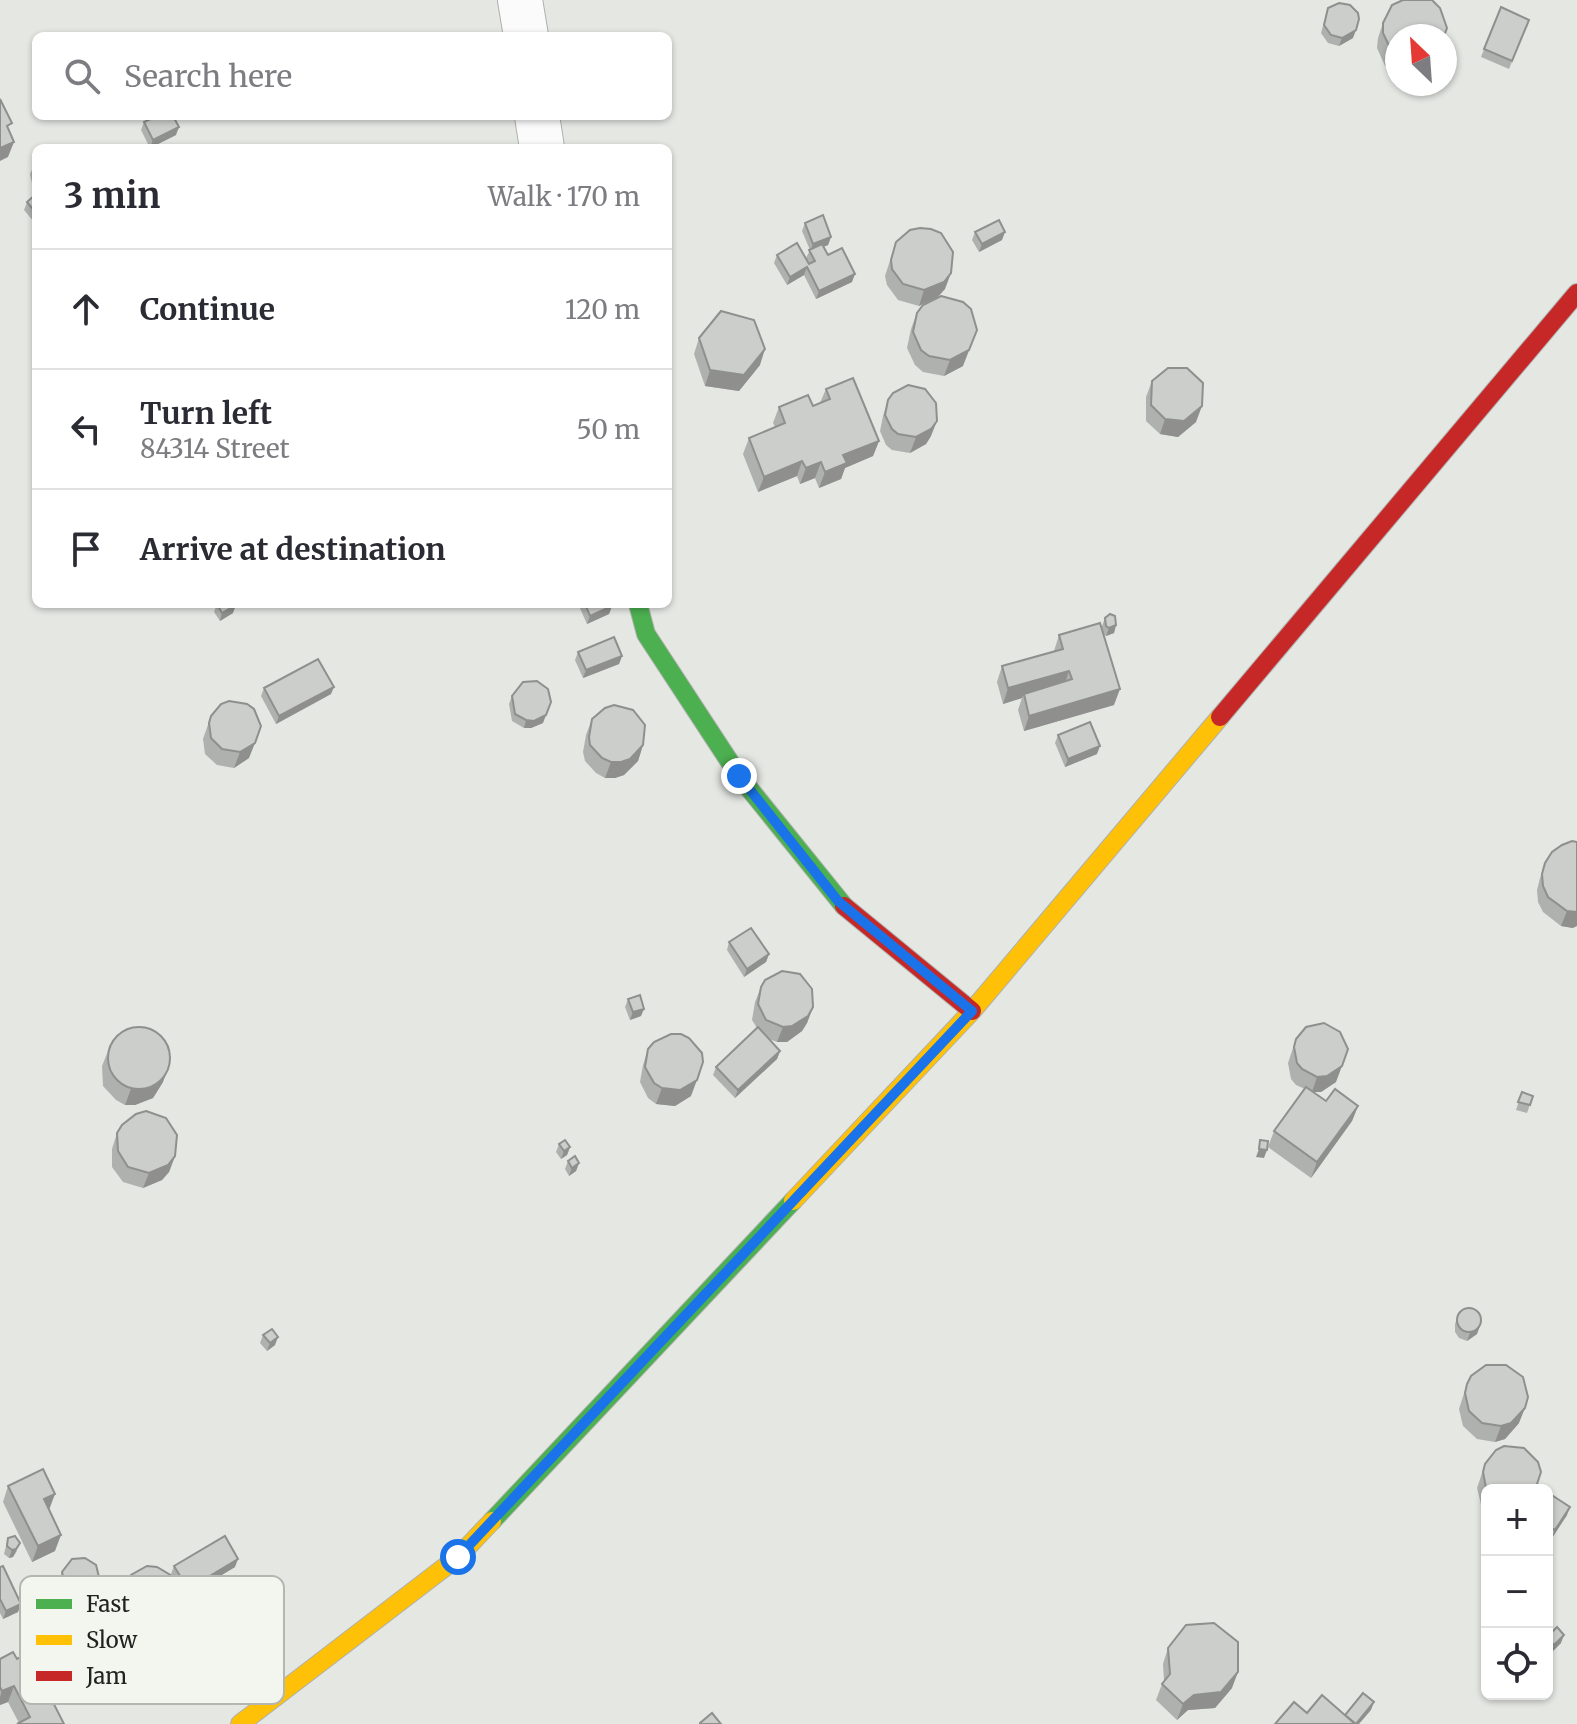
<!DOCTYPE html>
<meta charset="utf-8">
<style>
:root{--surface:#fff;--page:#f2f2f3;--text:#2b2b33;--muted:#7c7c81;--line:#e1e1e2}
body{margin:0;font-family:Merriweather,serif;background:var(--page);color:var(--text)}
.controls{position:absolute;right:24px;bottom:24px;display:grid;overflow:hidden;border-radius:12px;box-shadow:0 2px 6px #0004}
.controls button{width:72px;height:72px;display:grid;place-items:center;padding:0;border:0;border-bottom:2px solid var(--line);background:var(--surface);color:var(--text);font:40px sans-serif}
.compass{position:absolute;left:1385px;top:24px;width:72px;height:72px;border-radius:50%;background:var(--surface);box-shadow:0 2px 6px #0004;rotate:335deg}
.stop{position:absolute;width:24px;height:24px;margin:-18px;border:6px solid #1a73e8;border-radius:50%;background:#fff}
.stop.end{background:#1a73e8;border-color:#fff;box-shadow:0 2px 8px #0008}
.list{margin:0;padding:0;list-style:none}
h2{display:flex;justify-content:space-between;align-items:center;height:104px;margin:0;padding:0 32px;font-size:34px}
h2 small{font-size:26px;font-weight:400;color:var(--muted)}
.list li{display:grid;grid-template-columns:52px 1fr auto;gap:24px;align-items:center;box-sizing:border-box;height:120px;padding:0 32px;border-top:2px solid var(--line)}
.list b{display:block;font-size:30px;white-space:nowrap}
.list p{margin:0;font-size:26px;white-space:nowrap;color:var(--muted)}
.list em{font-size:26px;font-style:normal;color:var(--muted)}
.icon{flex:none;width:44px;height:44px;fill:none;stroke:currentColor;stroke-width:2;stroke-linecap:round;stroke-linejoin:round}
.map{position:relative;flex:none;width:1577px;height:1724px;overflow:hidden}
.search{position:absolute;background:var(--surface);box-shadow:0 2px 6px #0004;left:32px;top:32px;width:640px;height:88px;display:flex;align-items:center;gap:20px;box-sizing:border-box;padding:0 28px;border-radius:12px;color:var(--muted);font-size:30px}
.panel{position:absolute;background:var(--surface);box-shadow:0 2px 6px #0004;left:32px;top:144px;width:640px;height:464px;border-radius:12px}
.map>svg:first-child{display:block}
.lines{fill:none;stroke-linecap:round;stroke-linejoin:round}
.street-casing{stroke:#afb0ad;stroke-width:46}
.fast-casing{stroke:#afb0ad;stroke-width:20}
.slow-casing{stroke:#afb0ad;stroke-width:20}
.jam-casing{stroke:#afb0ad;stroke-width:20}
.street{stroke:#fbfbfb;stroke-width:44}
.fast{stroke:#4caf50;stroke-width:18}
.slow{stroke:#ffc107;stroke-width:18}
.jam{stroke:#c62828;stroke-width:18}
.wall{fill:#afb1af}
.shaded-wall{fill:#8f908e}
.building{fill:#cccecb;stroke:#8f908e;stroke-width:2}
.route{stroke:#1a73e8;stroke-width:10}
.key{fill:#f2f6ee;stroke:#b4b7b0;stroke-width:2}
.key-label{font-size:22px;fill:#222320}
</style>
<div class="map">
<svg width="1577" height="1724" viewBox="0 0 1577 1724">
<rect width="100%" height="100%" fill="#e5e7e3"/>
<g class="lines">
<g class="street-casing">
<g id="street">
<polyline points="520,0 526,36"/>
<polyline points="537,116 542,148"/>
</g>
</g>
<g class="fast-casing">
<g id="fast">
<polyline points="638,604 646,634 739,776 844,906"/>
<polyline points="492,1521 793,1201"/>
</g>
</g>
<g class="slow-casing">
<g id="slow">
<polyline points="793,1201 972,1011 1220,717"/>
<polyline points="240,1724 458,1557 492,1521"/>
</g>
</g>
<g class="jam-casing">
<g id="jam">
<polyline points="1220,717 1577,293"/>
<polyline points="844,906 972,1011"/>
</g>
</g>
<use href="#street" class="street"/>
<use href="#fast" class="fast"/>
<use href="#slow" class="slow"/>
<use href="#jam" class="jam"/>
</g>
<g class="wall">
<polygon points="1501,7 1529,20 1509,69 1481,57"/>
<polygon points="1328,8 1353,38 1339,46 1328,43 1321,33"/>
<polygon points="1383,23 1397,36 1397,72 1385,66 1377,48 1378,38"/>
<polygon points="144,122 176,135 150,148 141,130"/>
<polygon points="36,161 36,191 33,188 30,174"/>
<polygon points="36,194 36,220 34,222 24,210 27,202"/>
<polygon points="805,223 831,237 828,245 823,247 828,255 852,282 816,299 804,275 787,285 774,263 777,255 809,263 806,258 810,250 802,231"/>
<polygon points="975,232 1002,240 979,252 972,240"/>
<polygon points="896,242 945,289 919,306 898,300 887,285 885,276"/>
<polygon points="917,313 963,366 944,376 923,372 915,365 907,348 911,329"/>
<polygon points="699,338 760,365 739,391 705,386 694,354"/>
<polygon points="1152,381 1196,422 1178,437 1160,434 1146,421 1146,397"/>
<polygon points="826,389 879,441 873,456 845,468 841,479 819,488 815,478 800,484 797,476 758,492 743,454 749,438 775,427 773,423 779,407 813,406 820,403"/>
<polygon points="888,400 931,436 926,444 910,453 892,450 886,445 880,431 883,416"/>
<polygon points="217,604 233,613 220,621 214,612"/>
<polygon points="578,604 611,604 612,606 609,614 587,624"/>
<polygon points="1105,618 1116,625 1114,633 1106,636 1104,635 1114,705 1024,731 1018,710 1022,698 1003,704 997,682 1002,666 1054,651 1059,635 1102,630 1102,626"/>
<polygon points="578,652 622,656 619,664 583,678 575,660"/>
<polygon points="264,688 331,694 276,724 261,696"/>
<polygon points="512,696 543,723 531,728 524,728 512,721 509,704"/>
<polygon points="211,716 249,758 234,768 217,765 205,754 203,739"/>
<polygon points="592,719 643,745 638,761 624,775 615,778 605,778 596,773 585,761 583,752 586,735"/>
<polygon points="1058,735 1097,754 1065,767 1055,743"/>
<polygon points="1552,852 1573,928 1561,926 1543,912 1538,902 1537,890 1540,878 1545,863"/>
<polygon points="729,942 769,954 766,962 744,977 727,950"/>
<polygon points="761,987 813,1007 807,1023 802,1031 787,1042 777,1042 769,1039 780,1051 777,1059 735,1098 713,1075 716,1067 757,1028 752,1020 755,1002"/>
<polygon points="628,999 641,1016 630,1020 625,1007"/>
<polygon points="1296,1039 1336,1082 1321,1092 1313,1092 1326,1101 1358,1106 1352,1121 1311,1178 1268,1147 1274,1131 1305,1089 1296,1085 1291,1079 1288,1063"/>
<polygon points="648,1049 691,1096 675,1106 656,1104 648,1098 640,1082 643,1065"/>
<polygon points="108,1051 163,1082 153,1098 135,1105 125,1105 116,1100 103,1086 102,1066"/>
<polygon points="1522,1092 1533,1096 1527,1113 1516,1110"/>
<polygon points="117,1133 175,1156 169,1172 162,1180 143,1188 123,1182 112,1167 112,1149"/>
<polygon points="559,1144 570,1147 567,1155 561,1159 556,1152"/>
<polygon points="568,1161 579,1163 576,1171 569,1176 565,1169"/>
<polygon points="1458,1316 1477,1334 1467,1341 1459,1338 1455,1332 1455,1324"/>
<polygon points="263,1335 275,1345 267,1351 260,1343"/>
<polygon points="1467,1384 1519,1423 1505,1439 1495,1442 1477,1439 1463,1426 1459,1409"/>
<polygon points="1485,1464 1535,1490 1487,1490 1487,1510 1481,1504 1477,1488"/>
<polygon points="8,1486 49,1510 55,1551 32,1562 3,1502"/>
<polygon points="1547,1492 1567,1515 1552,1538 1547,1535"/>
<polygon points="8,1538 17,1551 13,1557 9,1558 4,1554"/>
<polygon points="174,1566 235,1567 185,1597 173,1578 168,1626 151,1636 133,1634 121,1623 118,1606 124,1590 172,1575 171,1574"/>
<polygon points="0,1567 18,1612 3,1619 0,1613"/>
<polygon points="62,1572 91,1598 74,1603 63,1596 59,1580"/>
<polygon points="114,1621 111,1629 95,1648 74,1631 77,1623"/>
<polygon points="1547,1637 1561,1643 1551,1653 1547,1649"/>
<polygon points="1168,1648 1232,1688 1215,1708 1188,1710 1177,1720 1156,1700 1162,1684 1164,1681 1163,1664"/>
<polygon points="0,1659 17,1659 64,1724 19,1723 8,1702 0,1705"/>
</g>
<g class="shaded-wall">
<polygon points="1356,30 1353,38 1339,46 1342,38"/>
<polygon points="179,127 176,135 150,148 153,140"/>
<polygon points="14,142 8,157 0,161 0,148"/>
<polygon points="1005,232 1002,240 979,252 982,244"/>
<polygon points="831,237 828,245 810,252 813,244"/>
<polygon points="807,267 804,275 787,285 790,277"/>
<polygon points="951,273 945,289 938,297 919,306 924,290"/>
<polygon points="855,274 852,282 816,299 819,291"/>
<polygon points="977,330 963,366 944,376 950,360"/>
<polygon points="765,349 760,365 739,391 705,386 710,370"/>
<polygon points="1202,406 1196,422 1178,437 1160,434 1165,419"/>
<polygon points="937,421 931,436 926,444 910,453 916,437"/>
<polygon points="879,441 873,456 845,468 841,479 819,488 825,472 843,455"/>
<polygon points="802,461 797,476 758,492 764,477"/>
<polygon points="821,462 815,478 800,484 806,468"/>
<polygon points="236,605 233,613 220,621 222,613"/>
<polygon points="612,606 609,614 587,624 590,616"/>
<polygon points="1116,625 1114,633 1106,636 1109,628"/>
<polygon points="622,656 619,664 583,678 586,670"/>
<polygon points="1069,671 1064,686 1024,694 1022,698 1003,704 1008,688"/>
<polygon points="334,687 331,694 276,724 279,716"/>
<polygon points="1120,689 1114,705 1024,731 1029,716"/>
<polygon points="551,702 543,723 531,728 524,728 526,720"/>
<polygon points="255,743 249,758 234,768 240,752"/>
<polygon points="643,745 638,761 624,775 615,778 605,778 611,762"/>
<polygon points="1100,746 1097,754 1065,767 1068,759"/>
<polygon points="1567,911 1577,912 1577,926 1573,928 1561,926"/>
<polygon points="769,954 766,962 744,977 747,969"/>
<polygon points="813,1007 807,1023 802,1031 787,1042 777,1042 783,1027"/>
<polygon points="644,1009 641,1016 630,1020 633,1012"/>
<polygon points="780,1051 777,1059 735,1098 738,1090"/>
<polygon points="169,1066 163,1082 153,1098 135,1105 125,1105 131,1089"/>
<polygon points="1342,1066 1336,1082 1321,1092 1312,1092 1317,1077"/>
<polygon points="697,1080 691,1096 675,1106 656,1104 662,1088"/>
<polygon points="1358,1106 1352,1121 1311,1178 1317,1162"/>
<polygon points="570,1147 567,1155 561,1159 564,1151"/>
<polygon points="1259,1149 1267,1150 1264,1158 1256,1157"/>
<polygon points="175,1156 169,1172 162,1180 143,1188 149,1173"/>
<polygon points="579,1163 576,1171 569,1176 572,1168"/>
<polygon points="1480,1326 1477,1334 1467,1341 1470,1333"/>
<polygon points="278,1337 275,1345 267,1351 270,1343"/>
<polygon points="1525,1408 1519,1423 1505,1439 1495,1442 1501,1426"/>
<polygon points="55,1494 49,1510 44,1499"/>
<polygon points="1570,1507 1567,1515 1552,1538 1555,1530"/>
<polygon points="61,1535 55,1551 32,1562 38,1546"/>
<polygon points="20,1543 13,1557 9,1558 12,1550"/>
<polygon points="238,1559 235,1567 185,1597 188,1589"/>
<polygon points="99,1577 91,1598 74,1603 76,1595"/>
<polygon points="21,1604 18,1612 3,1619 6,1611"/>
<polygon points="173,1611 168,1626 151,1636 133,1634 138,1619"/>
<polygon points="114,1621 111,1629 95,1648 98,1640"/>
<polygon points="1564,1635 1561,1643 1551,1653 1554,1645"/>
<polygon points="1238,1672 1232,1688 1215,1708 1188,1710 1177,1720 1183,1704 1194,1695"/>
<polygon points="14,1686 8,1702 0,1705 0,1697 2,1691"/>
<polygon points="1374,1702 1371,1710 1359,1724 1356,1724"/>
</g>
<g class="building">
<polygon points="1403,0 1432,0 1440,8 1447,28 1444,36 1397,36 1397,53 1391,50 1383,33 1383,23 1392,5"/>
<polygon points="1339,3 1350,5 1358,13 1359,19 1356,30 1342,38 1331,35 1324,25 1328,8"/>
<polygon points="1501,7 1529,20 1512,61 1484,49"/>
<polygon points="0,99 12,123 7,126 14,142 0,148"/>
<polygon points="157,116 173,116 179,127 153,140 144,122"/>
<polygon points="36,161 36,181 33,166"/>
<polygon points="36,194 36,213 27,202"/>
<polygon points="823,215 831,237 813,244 805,223"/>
<polygon points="999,220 1005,232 982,244 975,232"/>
<polygon points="920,228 931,229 941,233 953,252 951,273 944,282 924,290 903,284 892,269 891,260 896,242 910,230"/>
<polygon points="797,243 809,264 815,261 809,250 822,244 828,255 842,248 855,274 819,291 807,267 790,277 777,255"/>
<polygon points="941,296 963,302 971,309 977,330 969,350 950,360 929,356 921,350 913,332 917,313 923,305"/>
<polygon points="721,311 754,320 765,349 744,375 710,370 699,338"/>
<polygon points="1168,368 1187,368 1203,383 1202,406 1184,421 1165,419 1151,405 1152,381"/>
<polygon points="853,378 879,441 843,455 847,463 825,472 821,462 806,468 802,461 764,477 749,438 785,423 779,407 808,395 813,406 830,399 826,389"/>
<polygon points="908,385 925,389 936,403 937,421 931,429 916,437 898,434 892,429 885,415 888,400 893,393"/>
<polygon points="217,604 235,604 236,605 222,613"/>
<polygon points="585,604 611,604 612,606 590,616"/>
<polygon points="1110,614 1115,616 1116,625 1109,628 1106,626 1105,618"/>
<polygon points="1100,623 1120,689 1029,716 1024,694 1072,679 1069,671 1008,688 1002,666 1063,649 1059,635"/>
<polygon points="614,637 622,656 586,670 578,652"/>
<polygon points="318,659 334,687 279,716 264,688"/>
<polygon points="537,681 548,689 551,702 546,715 534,721 526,720 515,714 512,696 523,682"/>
<polygon points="229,701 247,704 254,709 261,726 255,743 240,752 222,749 211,738 209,723 211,716 221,704"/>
<polygon points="614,705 633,710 645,725 643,745 630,759 621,762 611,762 602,758 590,745 589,737 592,719 605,708"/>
<polygon points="1090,722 1100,746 1068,759 1058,735"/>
<polygon points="1572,841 1577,842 1577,912 1567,911 1548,897 1543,886 1542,874 1545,863 1552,852 1562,845"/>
<polygon points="751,928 769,954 747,969 729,942"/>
<polygon points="782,971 800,974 812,989 813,1007 808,1016 792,1026 783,1027 766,1020 758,1004 761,987 765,980"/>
<polygon points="640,995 644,1009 633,1012 628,999"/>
<polygon points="1324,1023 1340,1032 1348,1049 1342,1066 1327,1076 1317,1077 1302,1069 1297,1063 1294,1047 1296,1039 1306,1027"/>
<polygon points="758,1027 780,1051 738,1090 716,1067"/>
<circle cx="139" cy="1058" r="31"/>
<polygon points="671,1034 681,1034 689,1038 702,1053 703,1062 697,1080 680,1090 662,1088 654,1083 645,1067 648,1049 654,1042"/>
<polygon points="1306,1087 1326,1101 1335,1089 1358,1106 1317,1162 1274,1131"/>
<polygon points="1522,1092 1533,1096 1530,1105 1518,1102"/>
<polygon points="146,1111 166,1118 177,1135 175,1156 168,1165 149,1173 128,1167 118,1151 117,1133 122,1125 136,1114"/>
<polygon points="565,1140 570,1147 564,1151 559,1144"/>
<polygon points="1260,1140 1268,1141 1267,1150 1259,1149"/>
<polygon points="575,1156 579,1163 572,1168 568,1161"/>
<circle cx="1469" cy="1320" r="12"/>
<polygon points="272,1329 278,1337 270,1343 263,1335"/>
<polygon points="1486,1365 1506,1365 1523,1377 1528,1397 1525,1408 1511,1423 1501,1426 1482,1423 1469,1411 1465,1393 1467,1384 1471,1376"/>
<polygon points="1504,1446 1524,1448 1538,1462 1541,1472 1535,1490 1488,1490 1486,1488 1483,1472 1485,1464 1496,1450"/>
<polygon points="43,1469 55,1494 44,1499 61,1535 38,1546 8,1486"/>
<polygon points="1547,1492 1570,1507 1555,1530 1547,1525"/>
<polygon points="15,1536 20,1543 16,1549 12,1550 7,1546 8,1538"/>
<polygon points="225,1536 238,1559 188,1589 174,1566"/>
<polygon points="85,1558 96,1565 99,1577 94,1590 76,1595 66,1588 62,1572 72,1559"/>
<polygon points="3,1566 21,1604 6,1611 0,1599 0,1567"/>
<polygon points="147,1566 157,1567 172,1576 179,1593 173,1611 157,1621 138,1619 127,1607 124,1590 131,1575"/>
<polygon points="1214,1623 1238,1642 1238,1672 1221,1692 1194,1695 1183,1704 1162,1684 1170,1674 1168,1648 1186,1625"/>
<polygon points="1557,1627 1564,1635 1554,1645 1547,1637"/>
<polygon points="13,1652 17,1659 28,1653 64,1724 17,1724 30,1717 14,1686 2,1691 0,1687 0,1659"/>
<polygon points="1363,1693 1374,1702 1356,1724 1345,1715"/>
<polygon points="1322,1695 1355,1724 1275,1724 1294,1702 1307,1713"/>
<polygon points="712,1713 721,1724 700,1724 700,1723"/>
</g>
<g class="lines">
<polyline class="route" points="458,1557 972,1011 838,901 739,776"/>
</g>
<rect x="20" y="1576" width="264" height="128" rx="12" class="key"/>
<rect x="36" y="1599" width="36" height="10" fill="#4caf50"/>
<rect x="36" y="1635" width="36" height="10" fill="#ffc107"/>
<rect x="36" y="1671" width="36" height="10" fill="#c62828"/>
<g class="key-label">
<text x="86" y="1612">Fast</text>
<text x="86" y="1648">Slow</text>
<text x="86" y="1684">Jam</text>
</g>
</svg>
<div class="controls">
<button>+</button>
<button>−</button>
<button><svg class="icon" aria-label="locate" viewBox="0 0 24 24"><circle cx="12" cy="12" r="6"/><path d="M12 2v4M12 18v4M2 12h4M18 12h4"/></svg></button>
</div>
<svg class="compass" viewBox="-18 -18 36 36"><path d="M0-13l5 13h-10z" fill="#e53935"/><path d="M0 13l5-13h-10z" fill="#7c7c81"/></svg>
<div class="stop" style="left:458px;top:1557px"></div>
<div class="stop end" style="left:739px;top:776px"></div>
<div class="search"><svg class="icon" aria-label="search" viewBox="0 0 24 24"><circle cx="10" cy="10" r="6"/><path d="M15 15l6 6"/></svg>Search here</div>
<section class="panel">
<h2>3 min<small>Walk · 170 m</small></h2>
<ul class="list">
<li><svg class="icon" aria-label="ahead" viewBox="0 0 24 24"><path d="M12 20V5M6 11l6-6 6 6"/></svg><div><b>Continue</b></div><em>120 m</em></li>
<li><svg class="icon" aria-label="left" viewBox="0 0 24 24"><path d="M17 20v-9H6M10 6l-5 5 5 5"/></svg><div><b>Turn left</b><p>84314 Street</p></div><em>50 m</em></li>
<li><svg class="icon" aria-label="arrive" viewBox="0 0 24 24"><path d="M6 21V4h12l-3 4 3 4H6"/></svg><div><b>Arrive at destination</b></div></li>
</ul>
</section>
</div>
